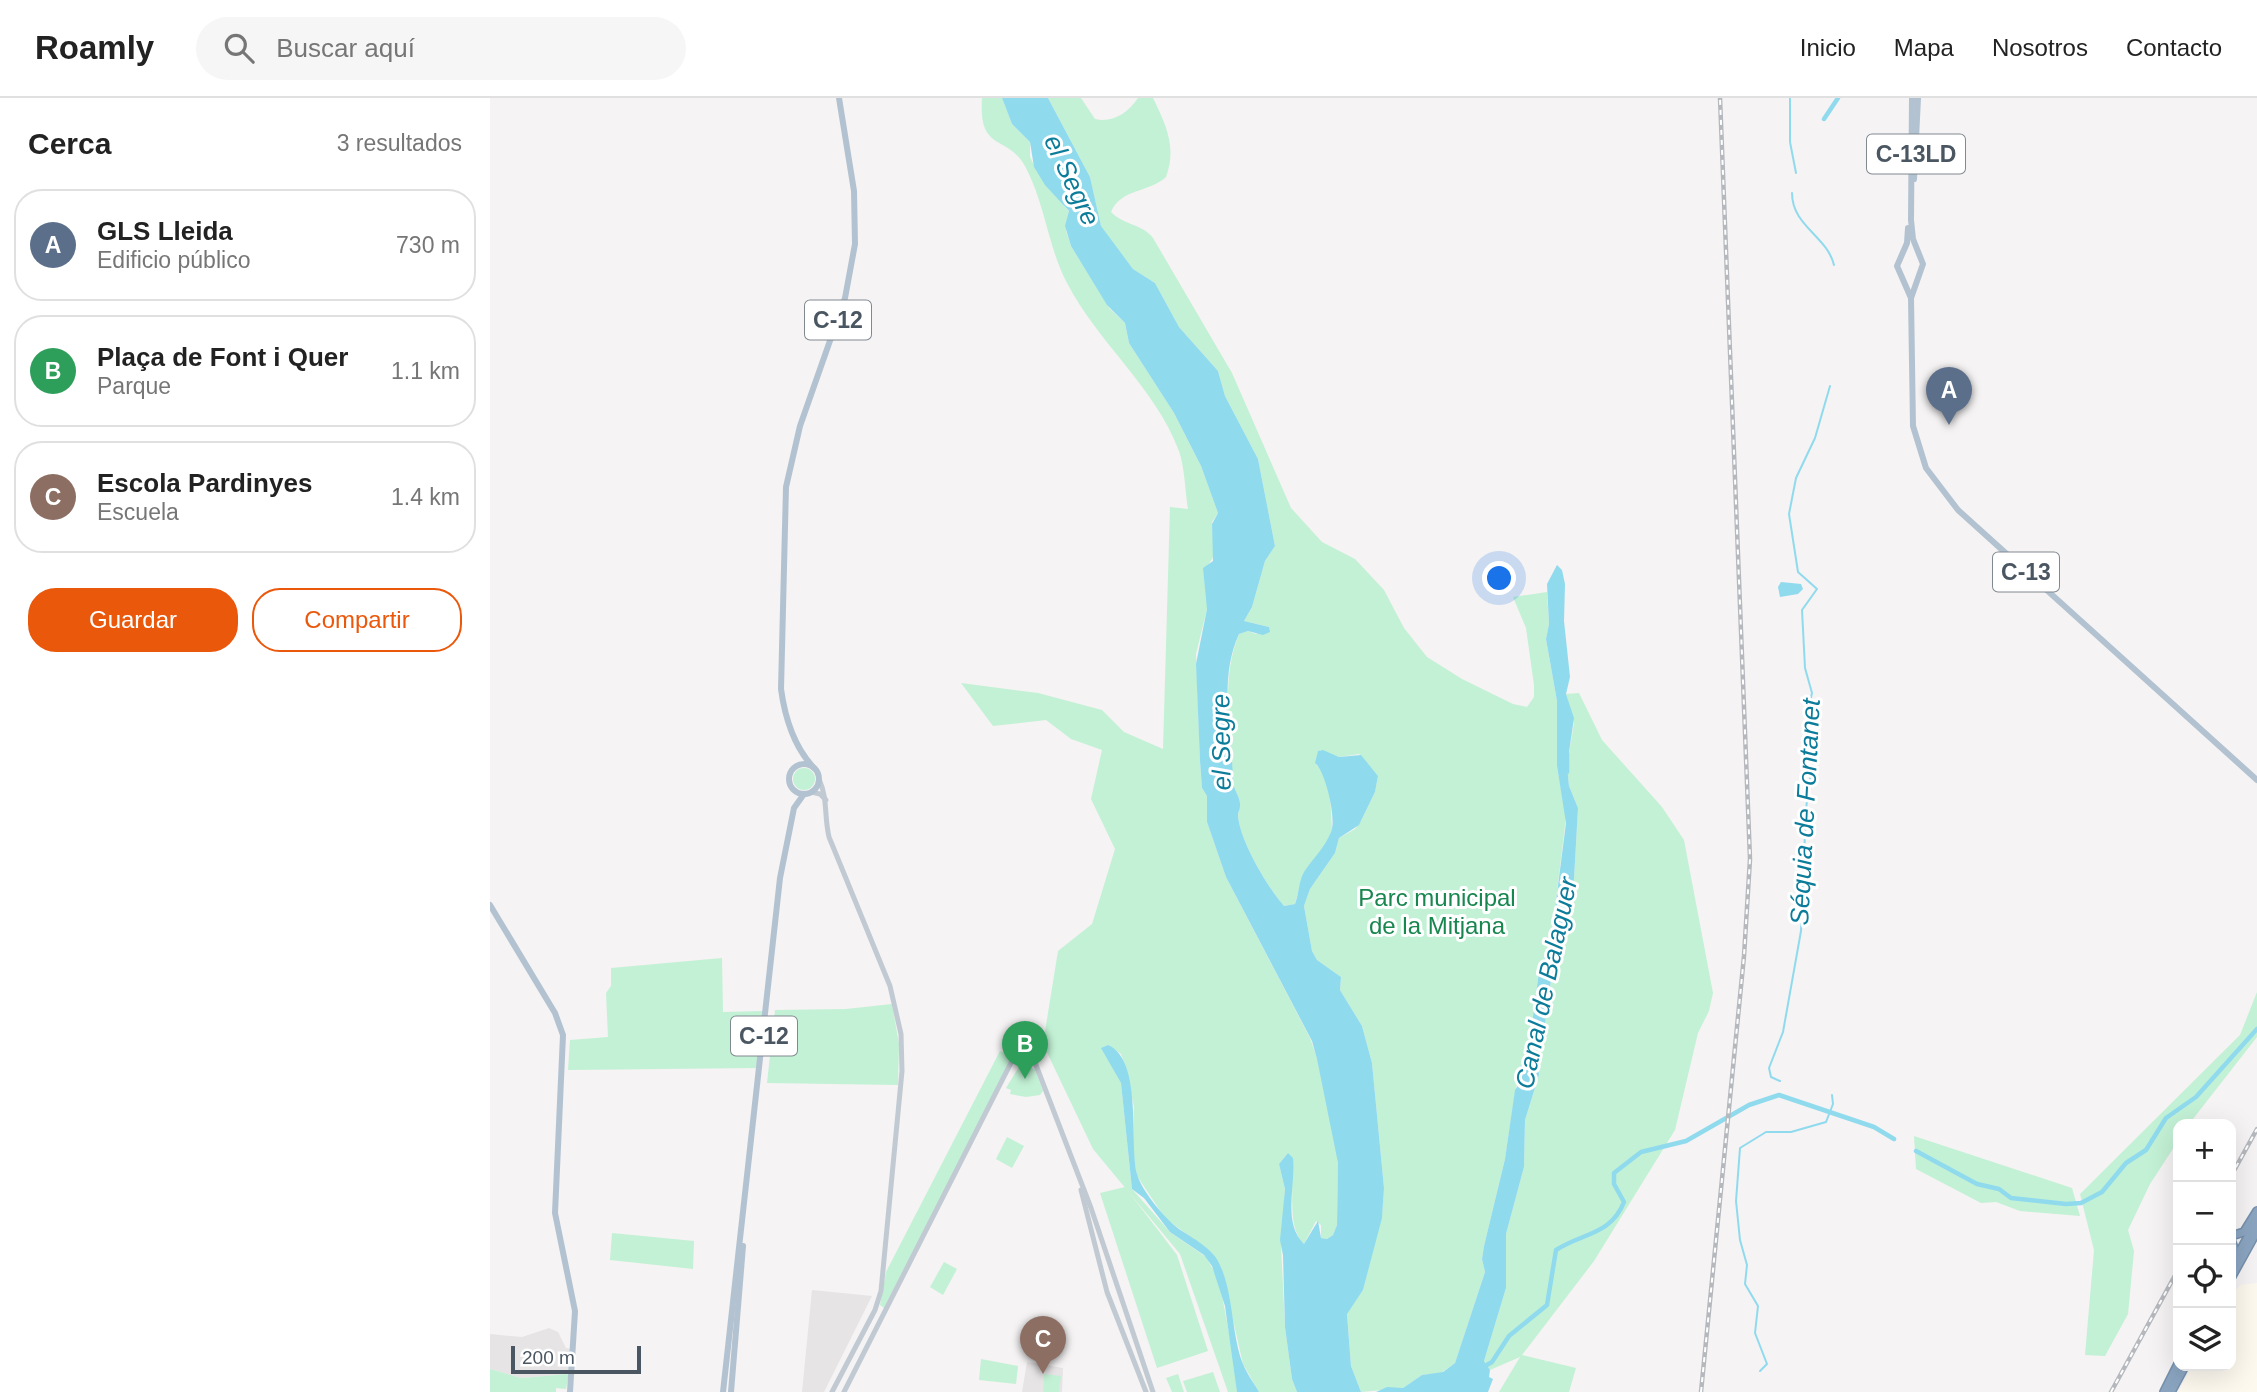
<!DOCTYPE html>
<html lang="es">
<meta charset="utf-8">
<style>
:root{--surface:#fff;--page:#f6f6f6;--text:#222;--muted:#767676;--line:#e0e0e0;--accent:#ea580c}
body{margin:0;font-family:Helvetica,sans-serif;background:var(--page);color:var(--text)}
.controls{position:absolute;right:21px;bottom:21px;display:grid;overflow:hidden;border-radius:14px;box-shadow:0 7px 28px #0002}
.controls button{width:63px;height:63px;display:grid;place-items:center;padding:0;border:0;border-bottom:2px solid var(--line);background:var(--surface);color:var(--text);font:35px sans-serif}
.scale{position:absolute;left:21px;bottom:18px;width:130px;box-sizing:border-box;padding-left:7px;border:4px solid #4a5661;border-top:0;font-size:19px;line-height:24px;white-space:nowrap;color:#4a5661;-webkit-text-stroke:5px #fff;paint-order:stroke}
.you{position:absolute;left:1010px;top:481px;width:24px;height:24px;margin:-18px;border:5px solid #fff;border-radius:50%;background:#1a73e8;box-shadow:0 0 0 10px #1a73e833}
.badge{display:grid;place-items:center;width:46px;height:46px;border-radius:50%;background:var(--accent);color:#fff;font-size:23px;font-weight:700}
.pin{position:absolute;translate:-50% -58px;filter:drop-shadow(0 2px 4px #0008)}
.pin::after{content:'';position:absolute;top:37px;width:24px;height:21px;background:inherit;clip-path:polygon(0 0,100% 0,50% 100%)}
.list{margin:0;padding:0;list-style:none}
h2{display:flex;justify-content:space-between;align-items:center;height:91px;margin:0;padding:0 28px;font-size:30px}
h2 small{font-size:23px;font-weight:400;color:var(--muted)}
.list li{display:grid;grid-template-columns:46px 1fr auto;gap:21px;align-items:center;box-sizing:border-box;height:112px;margin:0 14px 14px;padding:0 14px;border:2px solid var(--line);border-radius:28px}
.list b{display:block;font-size:26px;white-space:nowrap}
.list p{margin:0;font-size:23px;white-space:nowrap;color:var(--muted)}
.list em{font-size:23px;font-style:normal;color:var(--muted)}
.actions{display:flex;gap:14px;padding:21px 28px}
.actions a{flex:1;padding:16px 0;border:2px solid var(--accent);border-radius:28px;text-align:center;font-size:24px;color:var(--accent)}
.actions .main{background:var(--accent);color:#fff}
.icon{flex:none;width:38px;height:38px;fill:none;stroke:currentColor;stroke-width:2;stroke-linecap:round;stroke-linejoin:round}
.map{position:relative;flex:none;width:1767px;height:1294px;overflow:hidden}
header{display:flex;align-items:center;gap:42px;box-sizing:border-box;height:98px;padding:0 35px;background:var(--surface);border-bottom:2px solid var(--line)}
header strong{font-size:33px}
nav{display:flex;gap:38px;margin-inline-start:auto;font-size:24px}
.search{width:490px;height:63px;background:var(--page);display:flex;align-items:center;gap:18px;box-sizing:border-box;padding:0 24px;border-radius:38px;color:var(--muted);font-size:26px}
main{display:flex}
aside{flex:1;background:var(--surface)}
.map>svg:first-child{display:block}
.commercial{fill:#fdf9ef}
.education{fill:#e6e4e5}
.green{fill:#c3f1d5}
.water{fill:#90daee}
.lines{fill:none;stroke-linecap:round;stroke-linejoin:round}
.stream{stroke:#90daee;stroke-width:2}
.canal{stroke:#90daee;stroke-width:4.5}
.highway-casing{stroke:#7690ad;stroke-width:10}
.minor{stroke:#c1cad2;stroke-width:5}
.major{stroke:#b3c2d1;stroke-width:6}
.highway{stroke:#8ba5c1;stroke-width:7}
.rail-casing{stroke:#b5b8bd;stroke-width:4.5}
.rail{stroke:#fff;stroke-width:2;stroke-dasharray:5;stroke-linecap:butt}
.labels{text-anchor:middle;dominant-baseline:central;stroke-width:6;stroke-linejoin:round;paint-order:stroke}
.shield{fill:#fff;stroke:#808990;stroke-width:2}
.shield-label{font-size:23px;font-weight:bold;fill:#4a5661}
.park-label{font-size:24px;fill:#17864f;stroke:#fff}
.water-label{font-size:26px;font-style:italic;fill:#0c7c9b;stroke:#fff}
</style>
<header>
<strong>Roamly</strong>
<div class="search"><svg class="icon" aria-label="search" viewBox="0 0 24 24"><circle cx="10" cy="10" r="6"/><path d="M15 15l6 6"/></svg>Buscar aquí</div>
<nav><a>Inicio</a><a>Mapa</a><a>Nosotros</a><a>Contacto</a></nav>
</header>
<main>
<aside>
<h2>Cerca<small>3 resultados</small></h2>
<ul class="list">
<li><span class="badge" style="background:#5c6f8a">A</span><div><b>GLS Lleida</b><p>Edificio público</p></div><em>730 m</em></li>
<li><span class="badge" style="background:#2e9e5b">B</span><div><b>Plaça de Font i Quer</b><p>Parque</p></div><em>1.1 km</em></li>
<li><span class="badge" style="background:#8d6e63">C</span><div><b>Escola Pardinyes</b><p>Escuela</p></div><em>1.4 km</em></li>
</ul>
<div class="actions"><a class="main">Guardar</a><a>Compartir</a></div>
</aside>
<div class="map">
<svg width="1767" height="1294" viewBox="0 0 1767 1294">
<rect width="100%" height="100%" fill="#f5f3f3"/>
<polygon class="commercial" points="1767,1185 1767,1294 1688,1294 1702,1268 1741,1268 1741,1196 1751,1187"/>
<g class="education">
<polygon points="322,1192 382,1198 334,1294 312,1294"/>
<polygon points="59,1230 68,1234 76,1250 82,1251 79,1276 31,1280 0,1271 0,1236 32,1239"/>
<polygon points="537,1264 573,1270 572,1294 532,1294"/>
</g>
<g class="green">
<path d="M492,0H512L522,26L540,44V59L547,73L579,114L576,133L581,148L620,211L635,225L639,245L684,315L711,368L728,415L722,424L724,458L718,467L717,511L706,556L710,663L712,690L717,698V724L736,779L820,940L828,963L847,1047L848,1068L847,1127L843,1137L837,1141L831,1140V1127L826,1123L814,1146C794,1127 808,1085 798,1055L789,1066L795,1091L791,1147L795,1229L802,1281L807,1294H769L753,1266L731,1169L722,1155L675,1120L647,1078L643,1055L644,1009L636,970L631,956L618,947L612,950L631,985L642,1091L680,1134L716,1159L729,1182L746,1271L747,1294H738L690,1156L603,1051L553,946L568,853L602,826L625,751L601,701L612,652L581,641L556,622L503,628L471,585L548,595L612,612L634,634L673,651L680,409L698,411C695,393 695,371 689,353C665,289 608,245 577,185C558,149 555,106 536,70C518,35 488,56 492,0Z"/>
<path d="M558,0H591L605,21C623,25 638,15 648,0H663C676,27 687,49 676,79C659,95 631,90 621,114C633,127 653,126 663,140L742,275L801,410L832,444L865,461L894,492L914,530L937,559L972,581L1023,606L1037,609L1044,599V587L1036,530L1023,499L1057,494L1059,526L1056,541L1067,603V668L1076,720L1061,842L1049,874L1039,948L1030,969L1032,981L1026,989L1015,1061L994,1148L992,1161L995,1174L965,1265L951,1275L932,1277L913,1290L871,1294L861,1268L857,1215L873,1192L892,1117L894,1090L882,965L872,928L850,892L851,879L827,862L822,853L814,808L820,791L845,755L849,740L865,731L871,723L885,694L888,678L869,656L849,659L830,652L826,667L832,671L840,695L842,732L834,751L813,776L805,806L794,808C778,790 750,743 748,718C748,714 750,713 750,708C751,699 743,692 742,683C741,634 730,582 749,536L758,533L766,536L779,529L754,523L762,509L775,463L785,448L768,361L735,298L728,273L689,229L665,185L643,171L611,129L600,79Z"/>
<polygon points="1089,595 1112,642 1172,709 1194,742 1223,895 1219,913 1208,935 1185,1032 1104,1163 1032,1257 1086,1270 1079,1294 1009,1294 1030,1259 1000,1272 994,1263 1016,1190 1016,1136 1034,1069 1035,1022 1049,977 1047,957 1053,941 1063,867 1070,852 1084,781 1088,710 1079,688 1077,668 1084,625 1076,596"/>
<circle cx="314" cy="681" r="11"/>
<polygon points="232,860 233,914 273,913 267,970 78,972 80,942 118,939 116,895 121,888 121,870"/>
<polygon points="1767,894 1767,939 1699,1026 1688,1026 1688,1043 1660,1086 1638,1132 1644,1153 1638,1216 1615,1258 1595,1257 1604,1152 1590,1096 1750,937"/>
<polygon points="402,906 409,946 408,987 277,985 285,912 356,911"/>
<polygon points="510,953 523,959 394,1210 390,1207 396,1174"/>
<polygon points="529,969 545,971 553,993 550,997 536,999 520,996 521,992 516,990"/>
<polygon points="1424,1038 1582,1090 1590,1118 1530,1113 1506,1104 1491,1105 1426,1071"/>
<polygon points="517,1039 534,1048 522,1070 506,1061"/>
<polygon points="635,1089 687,1157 718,1253 667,1270 610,1095"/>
<polygon points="122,1135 204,1143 203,1171 120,1162"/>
<polygon points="454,1164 467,1171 453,1197 440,1189"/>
<polygon points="491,1261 528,1268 526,1286 489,1282"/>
<polygon points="0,1271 31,1280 79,1276 76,1291 66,1290 66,1294 0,1294"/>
<polygon points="723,1274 730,1294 697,1294 693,1283"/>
<polygon points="554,1276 571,1278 569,1294 553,1294"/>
<polygon points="688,1276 694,1294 682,1294 676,1280"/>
</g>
<g class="water">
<path d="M512,0H558L600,79L611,128L643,171L665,185L689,229L728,273L735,298L768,361L785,448L775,463L762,509L754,523L779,529L780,534L773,537L758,533L749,536C728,582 742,634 743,683C743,692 751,699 750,708C750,713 748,713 748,718C750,743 778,790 794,808L805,806C809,796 809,782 814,774C823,760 834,751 841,734C847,721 835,672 825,665L828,653L833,652L849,659L871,657L888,678L885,694L869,727L849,740L845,755L820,791L814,808L822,853L827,862L851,879L850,892L872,928L882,965L894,1090L892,1120L873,1192L857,1216L861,1268L871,1294H807L802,1281L795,1229L793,1157L790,1142L795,1091L789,1066L798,1055L803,1060C806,1087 792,1125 814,1146L828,1123L831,1140L837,1141L843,1137L847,1127L848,1065L827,961L822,943L736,779L717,724V698L712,690L710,663L706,566L717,511L713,470L723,463L722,426L728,415L711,368L684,315L639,245L635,225L617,207L581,148L575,128L579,113L555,87L544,69L540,44L522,26Z"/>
<polygon points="1067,467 1072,472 1075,486 1074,523 1080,579 1076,596 1084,620 1077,668 1079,688 1088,710 1084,781 1070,852 1063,867 1053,941 1047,957 1049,977 1035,1022 1034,1069 1016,1136 1016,1190 994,1263 1000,1272 999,1279 1003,1281 998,1294 886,1294 897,1289 913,1290 932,1277 953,1274 965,1265 995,1174 992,1161 994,1148 1015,1061 1025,992 1032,981 1030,969 1039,948 1049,874 1061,842 1076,725 1067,668 1067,603 1056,541 1059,526 1057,486"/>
<polygon points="1291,484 1311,486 1313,491 1308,496 1290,499 1288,489"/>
<path d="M618,947C653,962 639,1044 647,1076C651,1092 677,1124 692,1133C704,1141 721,1150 728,1163C744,1193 741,1237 753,1266C757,1276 764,1285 769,1294H747L735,1208L722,1168L714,1157L680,1134L654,1100L642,1091L631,985L611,950Z"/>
</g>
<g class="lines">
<g class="stream">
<polyline points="1300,0 1300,44 1306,75"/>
<path d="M1302,95C1302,128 1337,138 1344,167"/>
<polyline points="1290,983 1281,979 1279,970 1293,934 1311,833 1316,711 1324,649 1317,618 1322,595 1315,570 1312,512 1327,491 1308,474 1299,416 1306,380 1325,340 1340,288"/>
<polyline points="1270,1273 1277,1266 1265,1235 1268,1208 1255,1186 1257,1167 1250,1142 1246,1103 1250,1050 1276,1034 1301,1034 1336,1024 1343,1006 1342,997"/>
</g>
<g class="canal">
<polyline points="1334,21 1348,0"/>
<polyline points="1077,655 1077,674"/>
<polyline points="1426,1053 1487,1086 1509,1091 1521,1100 1576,1106 1591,1105 1612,1094 1636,1065 1656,1052 1676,1020 1706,999 1767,931"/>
<path d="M995,1268L1002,1264L1019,1238L1057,1207L1066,1152C1092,1135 1121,1137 1134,1104L1124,1086V1075L1151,1054L1196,1043L1259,1007L1289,997L1384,1029L1404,1041"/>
</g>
<g class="highway-casing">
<g id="highway">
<polyline points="1741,1138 1754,1134 1767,1113"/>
<polyline points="1741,1142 1744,1150 1741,1160"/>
<polyline points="1741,1170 1767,1122"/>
<polyline points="1741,1180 1767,1133"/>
<polyline points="1674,1294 1688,1266"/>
<polyline points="1681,1294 1695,1268"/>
</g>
</g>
<g class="minor">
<path d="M329,681C338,701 334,718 339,739L400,888L411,936L412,973L391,1193L385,1212L342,1294"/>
<polyline points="321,694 330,696 336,702"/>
<polyline points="544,962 601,1110 663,1294"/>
<polyline points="591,1092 617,1194 656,1294"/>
<polyline points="354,1294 528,951 538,945 547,953 546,959 539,965 533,964 527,957"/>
</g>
<g class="major">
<polyline points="1422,0 1421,122 1423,141 1433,166 1421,200 1423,328 1436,370 1468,412 1767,682"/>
<polyline points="1424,81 1428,0"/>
<polyline points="1418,130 1417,145 1407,168 1421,200"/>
<circle cx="314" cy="681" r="15"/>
<path d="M324,670C304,649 295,620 291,591L296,389L310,328L355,200L365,146L364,93L349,0"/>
<polyline points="0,807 65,915 73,937 65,1115 85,1213 80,1294"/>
<polyline points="233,1294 290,780 304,710 314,696"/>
<polyline points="241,1294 253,1148"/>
</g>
<use href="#highway" class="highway"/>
<g class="rail-casing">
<g id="rail">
<polyline points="1741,1078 1767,1031"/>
<polyline points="1211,1294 1254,858 1260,761 1230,0"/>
<polyline points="1621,1294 1688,1172"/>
</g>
</g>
<use href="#rail" class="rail"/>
</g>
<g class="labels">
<g class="shield">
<rect x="1377" y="36.5" width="98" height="39" rx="5"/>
<rect x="315" y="202.5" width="66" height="39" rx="5"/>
<rect x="1503" y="454.5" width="66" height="39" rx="5"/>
<rect x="241" y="918.5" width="66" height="39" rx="5"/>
</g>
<g class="shield-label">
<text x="1426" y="56">C-13LD</text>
<text x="348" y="222">C-12</text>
<text x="1536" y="474">C-13</text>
<text x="274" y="938">C-12</text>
</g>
<g class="park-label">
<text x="947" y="799">Parc municipal<tspan x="947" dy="28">de la Mitjana</tspan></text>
</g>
<g class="water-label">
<text transform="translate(582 82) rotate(65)">el Segre</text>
<text transform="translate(731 644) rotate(-91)">el Segre</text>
<text transform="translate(1315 714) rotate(-87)">Séquia de Fontanet</text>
<text transform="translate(1056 885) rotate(-78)">Canal de Balaguer</text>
</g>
</g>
</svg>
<div class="controls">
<button>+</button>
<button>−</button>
<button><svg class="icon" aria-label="locate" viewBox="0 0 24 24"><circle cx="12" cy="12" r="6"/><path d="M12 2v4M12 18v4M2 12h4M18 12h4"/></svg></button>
<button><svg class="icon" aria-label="layers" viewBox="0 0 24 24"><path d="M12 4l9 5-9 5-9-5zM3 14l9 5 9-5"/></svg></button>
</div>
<div class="scale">200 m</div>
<div class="you"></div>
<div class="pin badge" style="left:1459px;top:327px;background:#5c6f8a">A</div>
<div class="pin badge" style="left:535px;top:981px;background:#2e9e5b">B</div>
<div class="pin badge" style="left:553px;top:1276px;background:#8d6e63">C</div>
</div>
</main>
